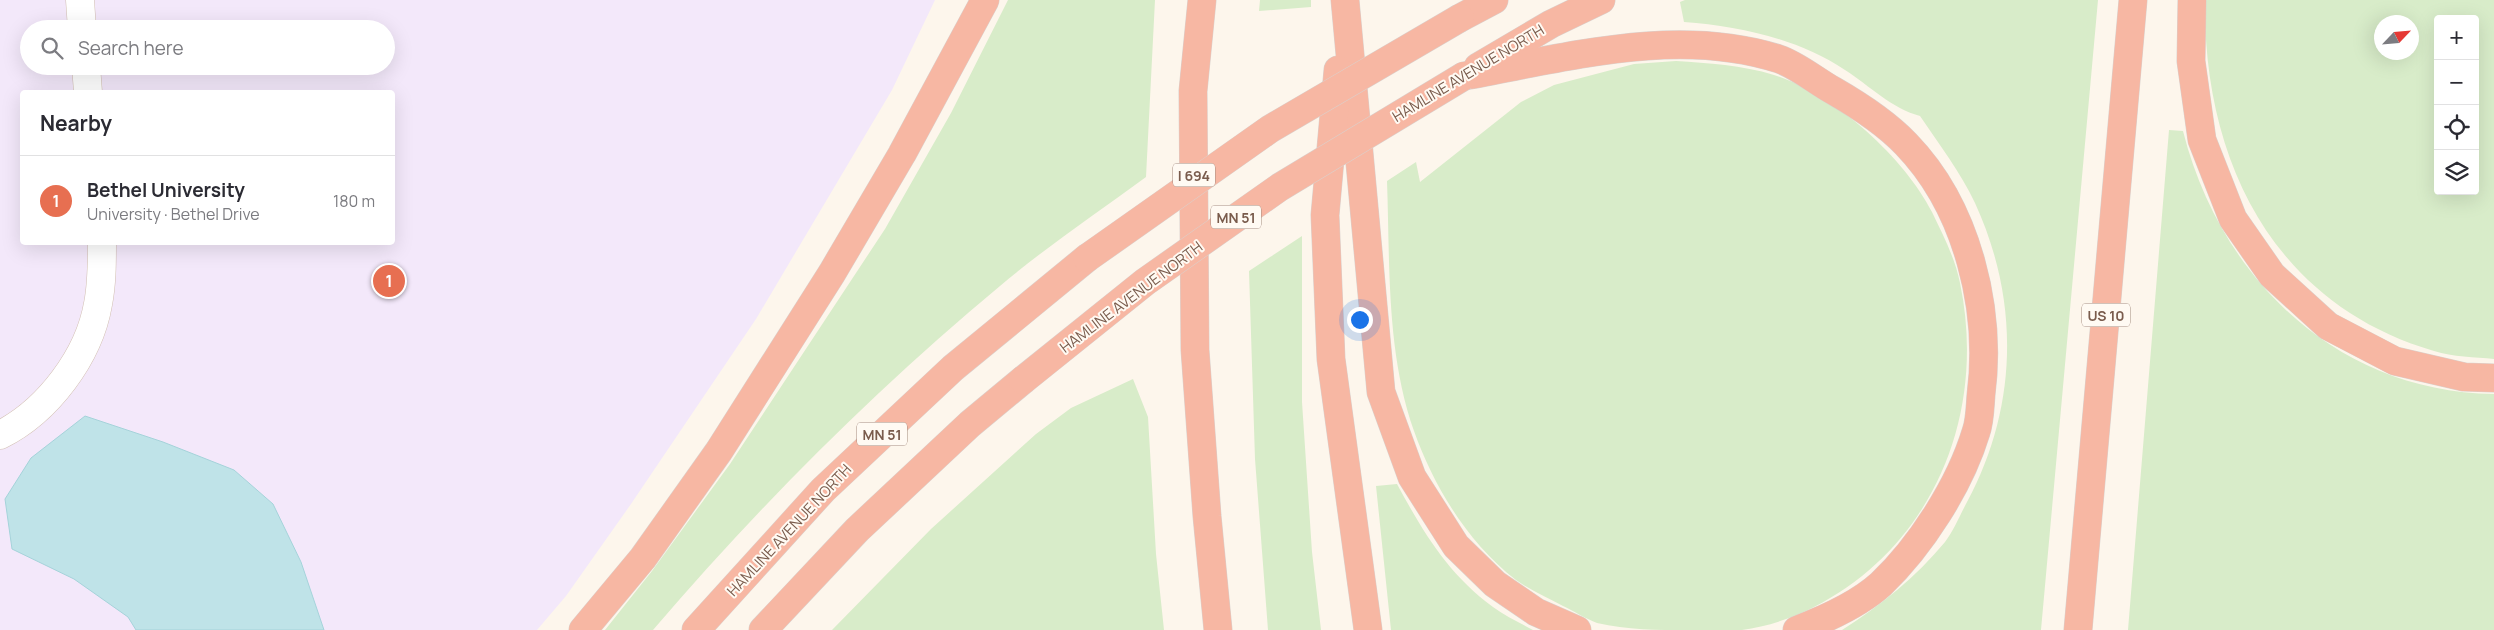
<!DOCTYPE html>
<meta charset="utf-8">
<style>
:root{--surface:#fff;--page:#f7f7f7;--text:#2b2b33;--muted:#7c7c81;--line:#e1e1e2;--accent:#e76f51}
body{margin:0;font-family:Manrope,sans-serif;background:var(--page);color:var(--text)}
.controls{position:absolute;right:15px;top:15px;display:grid;overflow:hidden;border-radius:5px;box-shadow:0 5px 20px #0002}
.controls button{width:45px;height:45px;display:grid;place-items:center;padding:0;border:0;border-bottom:1px solid var(--line);background:var(--surface);color:var(--text);font:25px sans-serif}
.compass{position:absolute;left:2374px;top:15px;width:45px;height:45px;border-radius:50%;background:var(--surface);box-shadow:0 5px 20px #0002;rotate:64deg}
.you{position:absolute;left:1359px;top:319px;width:18px;height:18px;margin:-12px;border:4px solid #fff;border-radius:50%;background:#1a73e8;box-shadow:0 0 0 8px #1a73e833}
.badge{display:grid;place-items:center;width:32px;height:32px;border-radius:50%;background:var(--accent);color:#fff;font-size:16px;font-weight:700}
.pin{position:absolute;translate:-50% -50%;border:2px solid #fff;box-shadow:0 1px 5px #0006}
.list{margin:0;padding:0;list-style:none}
h2{display:flex;justify-content:space-between;align-items:center;height:65px;margin:0;padding:0 20px;font-size:21px}
h2 small{font-size:16px;font-weight:400;color:var(--muted)}
.list li{display:grid;grid-template-columns:32px 1fr auto;gap:15px;align-items:center;box-sizing:border-box;height:90px;padding:0 20px;border-top:1px solid var(--line)}
.list b{display:block;font-size:19px;white-space:nowrap}
.list p{margin:0;font-size:16px;white-space:nowrap;color:var(--muted)}
.list em{font-size:16px;font-style:normal;color:var(--muted)}
.icon{flex:none;width:28px;height:28px;fill:none;stroke:currentColor;stroke-width:2;stroke-linecap:round;stroke-linejoin:round}
.map{position:relative;flex:none;width:2494px;height:630px;overflow:hidden}
.search{position:absolute;background:var(--surface);box-shadow:0 5px 20px #0002;left:20px;top:20px;width:375px;height:55px;display:flex;align-items:center;gap:12px;box-sizing:border-box;padding:0 18px;border-radius:28px;color:var(--muted);font-size:19px}
.panel{position:absolute;background:var(--surface);box-shadow:0 5px 20px #0002;left:20px;top:90px;width:375px;height:155px;border-radius:5px}
.map>svg:first-child{display:block}
.education{fill:#f3e8fa;fill-rule:evenodd}
.green{fill:#d8ecc9;fill-rule:evenodd}
.water{fill:#bfe3e8;stroke:#a5d3da}
.lines{fill:none;stroke-linecap:round;stroke-linejoin:round}
.minor-casing{stroke:#d1beb0;stroke-width:29}
.motorway-casing{stroke:#dad1cd;stroke-width:29}
.minor{stroke:#fff;stroke-width:28}
.motorway{stroke:#f7b7a3;stroke-width:28}
.motorway-bridge-casing{stroke:#dad1cd;stroke-width:29;stroke-linecap:butt}
.motorway-bridge{stroke:#f7b7a3;stroke-width:28}
.labels{text-anchor:middle;dominant-baseline:central;stroke-width:4;stroke-linejoin:round;paint-order:stroke}
.shield{fill:#fffaf3;stroke:#a28b7f;stroke-width:1}
.shield-label{font-size:14px;font-weight:bold;fill:#7a5c4d}
.street-label{font-size:15px;fill:#7a5c4d;stroke:#fffaf3}
</style>
<div class="map">
<svg width="2494" height="630" viewBox="0 0 2494 630">
<rect width="100%" height="100%" fill="#fdf6ec"/>
<path class="education" d="M0,0H935L892,90L756,319L631,504L566,596L537,630H0ZM29,29H386V66H29ZM22,92H392V242H22Z"/>
<g class="green">
<path d="M1008,0H1155L1146,177C1097,213 1046,247 1000,286C875,390 759,506 653,630H605L652,571L730,464L885,229L951,113Z"/>
<polygon points="1260,0 1311,0 1311,7 1259,11"/>
<path d="M1685,0H2098L2041,630H1842C1880,606 1916,577 1945,542C1954,530 1960,515 1967,502C2018,407 2020,301 1975,203C1961,173 1939,144 1920,116C1891,108 1870,86 1845,70C1798,39 1740,26 1684,22L1680,2Z"/>
<path d="M2205,0H2494V359C2475,357 2453,357 2434,351C2273,304 2203,160 2205,0ZM2438,19H2475V191H2438ZM2382,22H2412V52H2382Z"/>
<path d="M1676,61C1708,63 1742,65 1774,75C1833,93 1904,157 1932,212C1943,235 1955,258 1960,283C1987,412 1935,545 1814,607C1793,618 1766,627 1742,630C1724,630 1706,630 1688,630C1658,630 1627,630 1597,623C1586,619 1574,611 1563,606C1548,598 1530,590 1516,580C1468,543 1434,487 1414,431C1386,351 1390,264 1387,181L1416,162L1420,182L1521,102L1554,85L1634,64Z"/>
<path d="M2169,130L2183,131C2220,278 2337,392 2494,394V630H2128Z"/>
<polygon points="1302,236 1302,402 1312,552 1321,630 1268,630 1255,459 1249,271"/>
<polygon points="1133,379 1148,417 1156,554 1164,630 832,630 931,529 1036,434 1071,408"/>
<path d="M1397,484C1423,532 1448,574 1493,607C1505,616 1520,623 1533,630H1391L1376,486Z"/>
</g>
<polygon class="water" points="85,416 163,442 234,470 273,504 301,562 324,630 136,630 128,617 74,579 12,549 5,499 31,458"/>
<g class="lines">
<g class="minor-casing">
<g id="minor">
<polyline points="80,0 82,29"/>
<polyline points="86,66 88,92"/>
<path d="M0,435C48,411 89,356 98,304C102,284 102,263 102,242"/>
</g>
</g>
<g class="motorway-casing">
<g id="motorway">
<polyline points="1202,0 1193,91 1195,350 1207,516 1218,630"/>
<polyline points="1345,0 1381,392 1412,477 1456,546 1495,584 1536,612 1577,630"/>
<polyline points="2192,0 2191,61 2202,140 2233,219 2272,275 2328,326 2395,361 2464,377 2494,378"/>
<polyline points="1460,18 1494,0"/>
<polyline points="1478,67 1551,24 1601,0"/>
<polyline points="1338,70 1325,215 1331,359 1368,630"/>
<path d="M1464,76C1566,58 1676,26 1779,59C1797,65 1816,81 1834,91C1860,106 1885,122 1906,144C1968,208 1992,310 1981,395C1980,407 1980,421 1976,432C1960,485 1921,546 1881,584C1858,605 1826,619 1797,630"/>
<polyline points="583,630 643,558 719,451 832,273 902,154 985,0"/>
<polyline points="696,630 823,490 953,368 1087,258"/>
<polyline points="763,630 857,530 970,424 1023,380"/>
<polyline points="2078,630 2133,0"/>
</g>
</g>
<use href="#minor" class="minor"/>
<use href="#motorway" class="motorway"/>
<g class="motorway-bridge-casing">
<g id="motorway-bridge">
<polyline points="1087,258 1270,129 1460,18"/>
<polyline points="1023,380 1145,282 1280,187 1464,76"/>
</g>
</g>
<use href="#motorway-bridge" class="motorway-bridge"/>
</g>
<g class="labels">
<g class="shield">
<rect x="1173" y="163.5" width="42" height="23" rx="4"/>
<rect x="1211" y="205.5" width="50" height="23" rx="4"/>
<rect x="2082" y="303.5" width="48" height="23" rx="4"/>
<rect x="857" y="422.5" width="50" height="23" rx="4"/>
</g>
<g class="shield-label">
<text x="1194" y="175">I 694</text>
<text x="1236" y="217">MN 51</text>
<text x="2106" y="315">US 10</text>
<text x="882" y="434">MN 51</text>
</g>
<g class="street-label">
<text transform="translate(1468 73) rotate(-31)">HAMLINE AVENUE NORTH</text>
<text transform="translate(1131 297) rotate(-37)">HAMLINE AVENUE NORTH</text>
<text transform="translate(789 530) rotate(-47)">HAMLINE AVENUE NORTH</text>
</g>
</g>
</svg>
<div class="controls">
<button>+</button>
<button>−</button>
<button><svg class="icon" aria-label="locate" viewBox="0 0 24 24"><circle cx="12" cy="12" r="6"/><path d="M12 2v4M12 18v4M2 12h4M18 12h4"/></svg></button>
<button><svg class="icon" aria-label="layers" viewBox="0 0 24 24"><path d="M12 4l9 5-9 5-9-5zM3 14l9 5 9-5"/></svg></button>
</div>
<svg class="compass" viewBox="-18 -18 36 36"><path d="M0-13l5 13h-10z" fill="#e53935"/><path d="M0 13l5-13h-10z" fill="#7c7c81"/></svg>
<div class="you"></div>
<div class="pin badge" style="left:389px;top:281px">1</div>
<div class="search"><svg class="icon" aria-label="search" viewBox="0 0 24 24"><circle cx="10" cy="10" r="6"/><path d="M15 15l6 6"/></svg>Search here</div>
<section class="panel">
<h2>Nearby<small></small></h2>
<ul class="list">
<li><span class="badge">1</span><div><b>Bethel University</b><p>University · Bethel Drive</p></div><em>180 m</em></li>
</ul>
</section>
</div>
